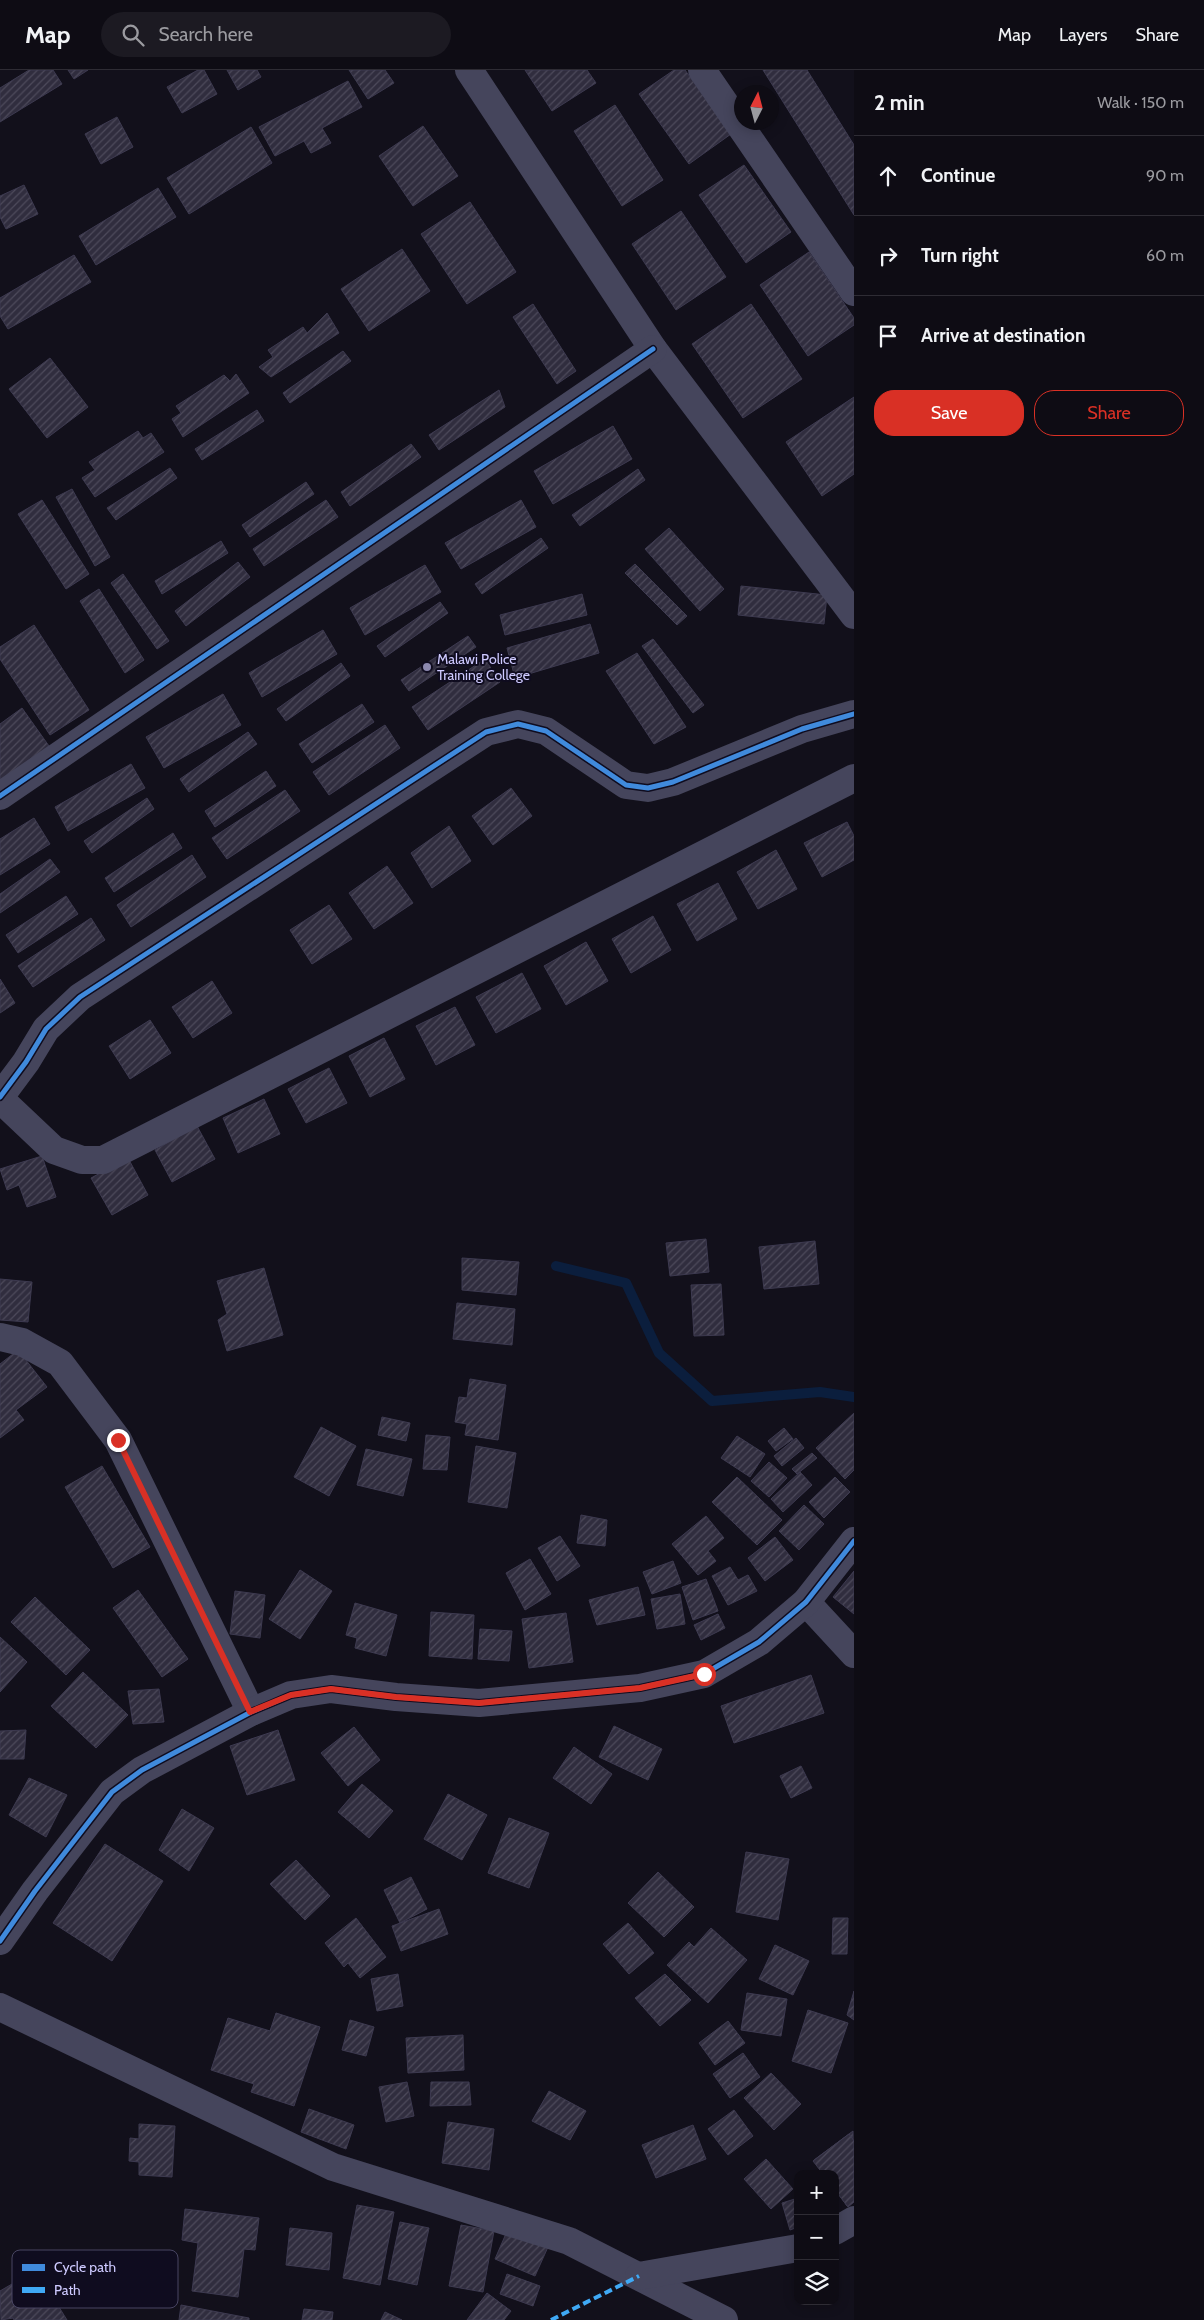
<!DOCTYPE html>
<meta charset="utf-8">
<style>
:root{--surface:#0e0c14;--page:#1c1a22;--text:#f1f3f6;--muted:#9b9ba0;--line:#2e2c34;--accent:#d93025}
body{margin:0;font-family:Cabin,sans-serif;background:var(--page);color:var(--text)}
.controls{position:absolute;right:15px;bottom:15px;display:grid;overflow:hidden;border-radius:10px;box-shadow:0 2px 12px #0003}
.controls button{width:45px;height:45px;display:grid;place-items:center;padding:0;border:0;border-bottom:1px solid var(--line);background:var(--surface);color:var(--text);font:25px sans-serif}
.compass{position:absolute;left:734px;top:15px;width:45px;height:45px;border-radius:50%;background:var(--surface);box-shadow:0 2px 12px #0003;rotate:6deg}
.stop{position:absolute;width:15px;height:15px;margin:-11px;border:4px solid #d93025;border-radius:50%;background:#fff}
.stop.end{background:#d93025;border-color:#fff;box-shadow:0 1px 5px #0008}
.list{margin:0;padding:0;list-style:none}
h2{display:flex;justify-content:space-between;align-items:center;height:65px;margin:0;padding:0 20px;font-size:21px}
h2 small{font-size:16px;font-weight:400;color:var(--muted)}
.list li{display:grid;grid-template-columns:32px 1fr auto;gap:15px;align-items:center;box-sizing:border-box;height:80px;padding:0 20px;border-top:1px solid var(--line)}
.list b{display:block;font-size:19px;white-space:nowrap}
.list em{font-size:16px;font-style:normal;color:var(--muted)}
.actions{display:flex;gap:10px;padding:15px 20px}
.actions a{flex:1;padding:11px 0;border:1px solid var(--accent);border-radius:20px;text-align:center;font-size:18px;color:var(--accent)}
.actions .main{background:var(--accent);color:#fff}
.icon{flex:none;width:28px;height:28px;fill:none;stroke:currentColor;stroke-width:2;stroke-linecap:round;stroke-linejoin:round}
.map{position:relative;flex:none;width:854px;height:2250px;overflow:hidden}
header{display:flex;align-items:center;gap:30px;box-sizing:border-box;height:70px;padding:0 25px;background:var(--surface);border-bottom:1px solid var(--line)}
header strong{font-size:24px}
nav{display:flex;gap:28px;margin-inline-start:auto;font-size:18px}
.search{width:350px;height:45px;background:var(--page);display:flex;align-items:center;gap:12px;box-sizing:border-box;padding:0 18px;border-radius:28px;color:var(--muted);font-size:19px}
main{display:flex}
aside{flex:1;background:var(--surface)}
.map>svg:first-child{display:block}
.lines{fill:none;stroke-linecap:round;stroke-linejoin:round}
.stream{stroke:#0b1e3d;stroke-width:10}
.building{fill:url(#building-hatch);stroke:#3d3a50}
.minor{stroke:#45455c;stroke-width:28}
.quiet{stroke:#3fa9f5;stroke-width:4;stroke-dasharray:8 4;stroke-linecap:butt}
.cycleway-casing{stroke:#0f0c1f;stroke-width:8}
.cycleway{stroke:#408adc;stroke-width:5}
.route{stroke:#d93025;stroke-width:6}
.poi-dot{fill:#8c89af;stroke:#0f0c1f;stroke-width:2}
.labels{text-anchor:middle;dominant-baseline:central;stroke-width:4;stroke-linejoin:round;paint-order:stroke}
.poi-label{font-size:14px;fill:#cecaff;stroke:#0f0c1f;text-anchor:start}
.key{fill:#0f0c1f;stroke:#484562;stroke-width:1}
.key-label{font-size:14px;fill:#cecaff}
</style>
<header>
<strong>Map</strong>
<div class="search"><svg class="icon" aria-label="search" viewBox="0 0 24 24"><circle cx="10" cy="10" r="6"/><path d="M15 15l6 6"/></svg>Search here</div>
<nav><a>Map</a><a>Layers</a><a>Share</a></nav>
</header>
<main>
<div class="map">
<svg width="854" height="2250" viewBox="0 0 854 2250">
<defs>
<pattern id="building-hatch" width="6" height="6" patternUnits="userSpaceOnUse" patternTransform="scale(1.25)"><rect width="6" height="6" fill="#302d3e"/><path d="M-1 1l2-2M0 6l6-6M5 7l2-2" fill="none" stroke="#4d4a5b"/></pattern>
</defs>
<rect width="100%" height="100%" fill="#12101b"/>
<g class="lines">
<polyline class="stream" points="556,1196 626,1213 659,1283 712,1331 820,1322 854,1327"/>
</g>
<g class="building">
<polygon points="29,0 53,0 62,14 0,52 0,18"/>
<polygon points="68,0 88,0 74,9"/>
<polygon points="198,0 204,0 217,24 182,43 167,17"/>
<polygon points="227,0 257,0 261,7 238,20"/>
<polygon points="349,0 385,0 394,13 368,29"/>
<polygon points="525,0 587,0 596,13 552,41"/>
<polygon points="674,0 685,0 731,64 689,94 639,24"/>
<polygon points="763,0 807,0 854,75 854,145"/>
<polygon points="348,11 362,37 322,58 331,73 311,83 304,71 275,86 259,57"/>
<polygon points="615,35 663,110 622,136 574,61"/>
<polygon points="117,47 133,77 101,94 85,64"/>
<polygon points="423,56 458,106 413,136 379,86"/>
<polygon points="251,57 272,93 189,144 167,108"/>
<polygon points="744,95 791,162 746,193 699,125"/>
<polygon points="24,115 38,144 6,159 0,147 0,126"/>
<polygon points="158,118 176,147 96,195 79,166"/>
<polygon points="470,132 516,202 467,234 421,164"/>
<polygon points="681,141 726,207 676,240 632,174"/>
<polygon points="402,179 430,221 369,261 341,219"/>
<polygon points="809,182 854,248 854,255 808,286 760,215"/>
<polygon points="74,185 91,212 8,259 0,246 0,228"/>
<polygon points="533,234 576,301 557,314 513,247"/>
<polygon points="751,234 802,309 743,348 692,274"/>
<polygon points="327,243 339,263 271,307 259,297 273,287 268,280 303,257 307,263"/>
<polygon points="343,281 351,291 290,333 283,323"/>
<polygon points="50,288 88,337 47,368 9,319"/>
<polygon points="236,304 249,323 183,367 172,349 181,343 176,336 224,305 230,311"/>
<polygon points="499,320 505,337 439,380 429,365"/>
<polygon points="854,327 854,404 822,426 786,372"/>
<polygon points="257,340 264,351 202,390 195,379"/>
<polygon points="613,356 632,389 553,434 534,401"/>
<polygon points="138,361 143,368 151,363 164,382 95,427 82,408 95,400 89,392"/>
<polygon points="411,374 421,387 350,436 341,422"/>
<polygon points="170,398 177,408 116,450 107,438"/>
<polygon points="638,399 645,410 580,456 572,445"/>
<polygon points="306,412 314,424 250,467 242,455"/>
<polygon points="72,419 110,487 95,496 56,427"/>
<polygon points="42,430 89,504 66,519 18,444"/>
<polygon points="326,430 338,447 264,496 253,479"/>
<polygon points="521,430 536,457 461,499 445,473"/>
<polygon points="669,458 724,519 700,541 645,479"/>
<polygon points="541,468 548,478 482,524 475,514"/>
<polygon points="221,471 228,483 162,524 155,511"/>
<polygon points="238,492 250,507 186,556 175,541"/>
<polygon points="635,494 687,546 677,555 625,503"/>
<polygon points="425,495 441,522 365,565 350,538"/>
<polygon points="123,504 169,571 157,579 111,513"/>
<polygon points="741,516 827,525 824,554 738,545"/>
<polygon points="99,519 144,590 125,603 80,531"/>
<polygon points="582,524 587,545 505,565 500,545"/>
<polygon points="440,532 448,543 385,587 377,576"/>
<polygon points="590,554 599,583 515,608 507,578"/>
<polygon points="34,555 89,640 50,665 0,589 0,577"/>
<polygon points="323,560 337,584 262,627 249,603"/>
<polygon points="468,566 476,577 409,621 401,610"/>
<polygon points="653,569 704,635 693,643 642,576"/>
<polygon points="637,583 686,657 654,674 606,601"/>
<polygon points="485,589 500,612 428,660 412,637"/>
<polygon points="341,593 350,606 286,651 277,639"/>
<polygon points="223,624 241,655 164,698 146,667"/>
<polygon points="362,634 374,652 312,693 299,674"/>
<polygon points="22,638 49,676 0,711 0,654"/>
<polygon points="385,655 400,678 329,725 313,702"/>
<polygon points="248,662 257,674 189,722 180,709"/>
<polygon points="131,694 145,718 68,761 55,737"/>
<polygon points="266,701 276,716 215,757 205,741"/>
<polygon points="511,718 532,746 493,775 472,746"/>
<polygon points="285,720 300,741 227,789 212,768"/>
<polygon points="147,728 154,739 92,783 84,771"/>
<polygon points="34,748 50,774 0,805 0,769"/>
<polygon points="847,752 854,766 854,790 822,807 804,773"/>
<polygon points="449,756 471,791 432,818 411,783"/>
<polygon points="173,763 182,778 114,822 105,808"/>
<polygon points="776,780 797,819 758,839 737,802"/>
<polygon points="192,785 206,807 131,857 117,835"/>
<polygon points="50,789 60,802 0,843 0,824"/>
<polygon points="387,796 413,833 374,859 349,823"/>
<polygon points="718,813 737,849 697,871 677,834"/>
<polygon points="66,826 78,844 18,883 6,865"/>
<polygon points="329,835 352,869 312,894 290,860"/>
<polygon points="653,846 671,880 631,903 612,869"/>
<polygon points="91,848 105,870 33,917 18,896"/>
<polygon points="586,872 608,911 566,935 544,896"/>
<polygon points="522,903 541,939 496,963 476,927"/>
<polygon points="0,909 15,933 0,943"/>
<polygon points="212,911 232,943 193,968 172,937"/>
<polygon points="455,937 475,975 436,995 416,956"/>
<polygon points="150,950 171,983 130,1009 109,976"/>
<polygon points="384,968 405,1009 370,1027 349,986"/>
<polygon points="329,998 347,1033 306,1053 288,1019"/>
<polygon points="264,1029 280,1064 238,1083 223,1048"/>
<polygon points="197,1056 215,1089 172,1112 155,1080"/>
<polygon points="42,1086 56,1127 27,1137 19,1115 7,1120 0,1099"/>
<polygon points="128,1088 148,1125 112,1145 91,1108"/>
<polygon points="706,1169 709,1202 670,1206 666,1173"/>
<polygon points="815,1171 819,1214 764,1219 759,1177"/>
<polygon points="462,1188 519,1192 516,1225 462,1220"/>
<polygon points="264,1198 283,1265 227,1281 218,1250 227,1244 217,1211"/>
<polygon points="0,1209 32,1212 28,1252 0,1250"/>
<polygon points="721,1214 724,1265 694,1266 691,1215"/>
<polygon points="457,1233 515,1239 512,1275 453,1269"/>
<polygon points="18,1280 47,1317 16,1340 24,1350 0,1368 0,1294"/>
<polygon points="470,1309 506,1315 498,1370 465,1365 467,1354 455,1352 459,1327 467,1328"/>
<polygon points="854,1343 854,1400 845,1409 816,1378"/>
<polygon points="382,1347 410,1353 406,1371 378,1365"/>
<polygon points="321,1357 356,1376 329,1426 294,1407"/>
<polygon points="784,1358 793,1369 776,1381 768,1371"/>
<polygon points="426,1365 450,1367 447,1400 423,1399"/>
<polygon points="737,1366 765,1384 750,1407 721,1388"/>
<polygon points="796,1368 804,1378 782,1396 774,1386"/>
<polygon points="476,1376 516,1383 507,1438 468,1432"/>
<polygon points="366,1379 412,1389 403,1426 357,1415"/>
<polygon points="812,1383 817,1388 797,1404 792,1399"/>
<polygon points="769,1392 787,1408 769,1427 751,1411"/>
<polygon points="102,1396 150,1477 113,1498 65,1417"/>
<polygon points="800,1402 812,1415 783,1442 771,1429"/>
<polygon points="737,1407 782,1450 757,1475 712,1432"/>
<polygon points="835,1407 850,1422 824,1448 809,1432"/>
<polygon points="804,1435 824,1454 799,1480 779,1461"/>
<polygon points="581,1445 607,1450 605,1476 577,1473"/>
<polygon points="706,1446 724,1468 708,1481 716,1491 698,1505 672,1474"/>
<polygon points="560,1466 580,1496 557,1511 538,1478"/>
<polygon points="775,1467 793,1490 765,1511 748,1488"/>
<polygon points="530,1489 551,1524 525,1540 506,1503"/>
<polygon points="673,1491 681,1513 652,1524 643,1502"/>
<polygon points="730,1497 738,1510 748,1505 757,1521 728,1535 712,1506"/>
<polygon points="300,1500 332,1521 300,1569 269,1549"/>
<polygon points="854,1501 854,1544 833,1527"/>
<polygon points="706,1509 718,1541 693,1550 682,1517"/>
<polygon points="638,1517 645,1545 597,1555 589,1530"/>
<polygon points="138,1520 188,1589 162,1607 113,1538"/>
<polygon points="235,1521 265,1525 260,1568 230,1564"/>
<polygon points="680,1524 685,1554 657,1559 651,1529"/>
<polygon points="35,1527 90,1580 66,1605 11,1552"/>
<polygon points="355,1533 397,1545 386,1586 355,1578 357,1568 346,1565"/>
<polygon points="431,1542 474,1545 472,1589 429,1586"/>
<polygon points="566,1543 573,1592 529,1598 522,1549"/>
<polygon points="718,1544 725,1558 701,1570 694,1555"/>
<polygon points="480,1559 512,1561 509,1591 478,1589"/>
<polygon points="0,1567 27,1592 0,1622"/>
<polygon points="83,1602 128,1645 96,1678 51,1636"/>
<polygon points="811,1605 824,1643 734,1673 721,1636"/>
<polygon points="159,1619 164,1652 133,1654 128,1621"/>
<polygon points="614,1656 662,1679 648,1710 599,1687"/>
<polygon points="354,1657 380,1690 348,1716 321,1683"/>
<polygon points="26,1660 24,1689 0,1689 0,1661"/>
<polygon points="278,1660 295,1710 247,1725 230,1676"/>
<polygon points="574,1677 612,1704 591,1734 553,1708"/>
<polygon points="801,1696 812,1718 791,1728 780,1706"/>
<polygon points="29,1708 67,1725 46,1767 9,1745"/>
<polygon points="362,1714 393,1741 369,1768 338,1742"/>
<polygon points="448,1724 487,1745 462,1790 424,1769"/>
<polygon points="182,1739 214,1758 189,1801 159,1780"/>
<polygon points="509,1748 549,1763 529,1818 488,1803"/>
<polygon points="105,1774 163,1811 112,1891 53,1853"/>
<polygon points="746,1782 789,1789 778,1850 736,1842"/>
<polygon points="296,1790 330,1826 305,1850 270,1814"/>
<polygon points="658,1802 694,1837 664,1867 628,1833"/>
<polygon points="411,1807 427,1839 400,1853 384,1820"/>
<polygon points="439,1839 448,1864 401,1881 392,1856"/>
<polygon points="356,1848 386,1887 360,1908 348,1893 344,1897 325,1873"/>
<polygon points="833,1848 848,1848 847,1884 832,1884"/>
<polygon points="628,1853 654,1883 629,1904 603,1874"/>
<polygon points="711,1858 747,1890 708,1933 667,1895 689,1872 694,1877"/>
<polygon points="775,1875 809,1891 793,1925 759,1909"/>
<polygon points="398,1904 403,1936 377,1941 371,1909"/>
<polygon points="665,1904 691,1930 660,1956 635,1928"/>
<polygon points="854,1921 854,1950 847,1945"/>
<polygon points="747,1923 787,1929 781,1966 741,1960"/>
<polygon points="808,1940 848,1953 831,2003 792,1991"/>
<polygon points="276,1943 320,1957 294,2036 251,2022 254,2014 211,2000 228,1948 270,1961"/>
<polygon points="350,1950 374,1957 366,1986 342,1980"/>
<polygon points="728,1951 745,1973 715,1995 699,1973"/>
<polygon points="463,1965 464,2000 408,2003 406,1968"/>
<polygon points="743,1983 760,2007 730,2028 713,2004"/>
<polygon points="771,2003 801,2034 774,2060 744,2028"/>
<polygon points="407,2012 414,2046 386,2052 379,2017"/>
<polygon points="431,2012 469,2012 471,2035 430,2036"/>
<polygon points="549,2021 586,2041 570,2070 532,2051"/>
<polygon points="309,2039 354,2055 346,2079 301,2062"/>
<polygon points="734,2040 753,2066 728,2085 708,2059"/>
<polygon points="448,2052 494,2059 489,2100 442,2093"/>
<polygon points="139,2054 175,2056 172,2107 139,2105 139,2092 129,2091 130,2068 139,2069"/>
<polygon points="693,2055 706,2089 656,2108 642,2075"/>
<polygon points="853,2061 854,2131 847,2136 835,2119 835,2104 824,2104 814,2090"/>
<polygon points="849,2064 854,2071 854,2132 848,2137 835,2120 835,2104 823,2104 813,2091"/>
<polygon points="766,2089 793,2119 771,2139 744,2109"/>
<polygon points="798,2128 798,2157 790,2160 782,2133"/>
<polygon points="357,2135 394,2142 380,2215 343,2208"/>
<polygon points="185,2139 259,2148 255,2180 244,2179 238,2227 192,2221 198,2173 182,2170"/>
<polygon points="400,2152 429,2158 417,2215 388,2209"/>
<polygon points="461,2155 494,2161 483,2222 449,2216"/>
<polygon points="290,2158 332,2163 329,2200 286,2195"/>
<polygon points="508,2159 548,2177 535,2206 495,2189"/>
<polygon points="36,2200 67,2250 14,2250 13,2248 1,2250 0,2221"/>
<polygon points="507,2204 540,2216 533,2236 500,2224"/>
<polygon points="487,2223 511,2241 504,2250 467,2250"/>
<polygon points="181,2235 249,2248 249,2250 179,2250"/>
<polygon points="304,2239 333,2242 332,2250 302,2250"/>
<polygon points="385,2242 402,2250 381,2250"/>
</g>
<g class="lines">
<g class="minor">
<polyline points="469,0 653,279 854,545"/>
<polyline points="702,0 854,222"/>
<polyline points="0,726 653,279"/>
<polyline points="0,1027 26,992 46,959 80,927 486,662 518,654 546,661 626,715 648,718 673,712 802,659 854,644"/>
<polyline points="0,1029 54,1080 82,1090 103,1090 854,708"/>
<polyline points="0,1267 22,1272 60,1293 118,1370 251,1642"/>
<polyline points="806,1532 854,1584"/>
<polyline points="0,1871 35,1821 112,1722 142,1700 251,1642 291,1625 331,1619 396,1627 479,1633 640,1618 704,1604 759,1572 806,1532 854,1471"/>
<polyline points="0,1937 333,2097 569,2171 724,2250"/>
<polyline points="835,2161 854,2150"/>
<polyline points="639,2206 798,2178"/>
</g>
<polyline class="quiet" points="551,2250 639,2206"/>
<g class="cycleway-casing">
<g id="cycleway">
<polyline points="0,726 653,279"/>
<polyline points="0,1027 26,992 46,959 80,927 486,662 518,654 546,661 626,715 648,718 673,712 802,659 854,644"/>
<polyline points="0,1871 35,1821 112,1722 142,1700 251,1642 291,1625 331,1619 396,1627 479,1633 640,1618 704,1604 759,1572 806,1532 854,1471"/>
</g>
</g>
<use href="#cycleway" class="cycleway"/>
</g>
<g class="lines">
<polyline class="route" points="118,1370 250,1642 291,1625 331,1619 396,1627 479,1633 640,1618 704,1604"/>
</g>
<circle class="poi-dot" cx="427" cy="597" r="5"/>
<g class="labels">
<g class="poi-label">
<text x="437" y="589">Malawi Police<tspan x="437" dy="16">Training College</tspan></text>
</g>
</g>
<rect x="12" y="2180" width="166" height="58" rx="8" class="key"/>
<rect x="22" y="2194" width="23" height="7" fill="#408adc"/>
<rect x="22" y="2217" width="23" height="6" fill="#3fa9f5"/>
<g class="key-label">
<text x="54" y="2202">Cycle path</text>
<text x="54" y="2225">Path</text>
</g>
</svg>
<div class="controls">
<button>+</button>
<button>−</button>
<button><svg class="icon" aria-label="layers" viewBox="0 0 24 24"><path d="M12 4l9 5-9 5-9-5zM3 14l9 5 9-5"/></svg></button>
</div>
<svg class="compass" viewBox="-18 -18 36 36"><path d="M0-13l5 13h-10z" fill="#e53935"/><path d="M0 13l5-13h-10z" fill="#9b9ba0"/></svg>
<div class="stop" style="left:704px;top:1604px"></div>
<div class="stop end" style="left:118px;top:1370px"></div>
</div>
<aside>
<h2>2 min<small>Walk · 150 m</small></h2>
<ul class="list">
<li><svg class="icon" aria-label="ahead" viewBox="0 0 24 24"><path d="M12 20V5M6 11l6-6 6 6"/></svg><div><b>Continue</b></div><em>90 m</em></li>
<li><svg class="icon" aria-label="right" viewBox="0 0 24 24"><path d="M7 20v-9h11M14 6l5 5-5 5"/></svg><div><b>Turn right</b></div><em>60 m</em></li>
<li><svg class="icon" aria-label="arrive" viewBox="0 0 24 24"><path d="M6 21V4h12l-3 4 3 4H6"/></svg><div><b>Arrive at destination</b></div></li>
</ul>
<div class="actions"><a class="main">Save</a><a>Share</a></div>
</aside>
</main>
